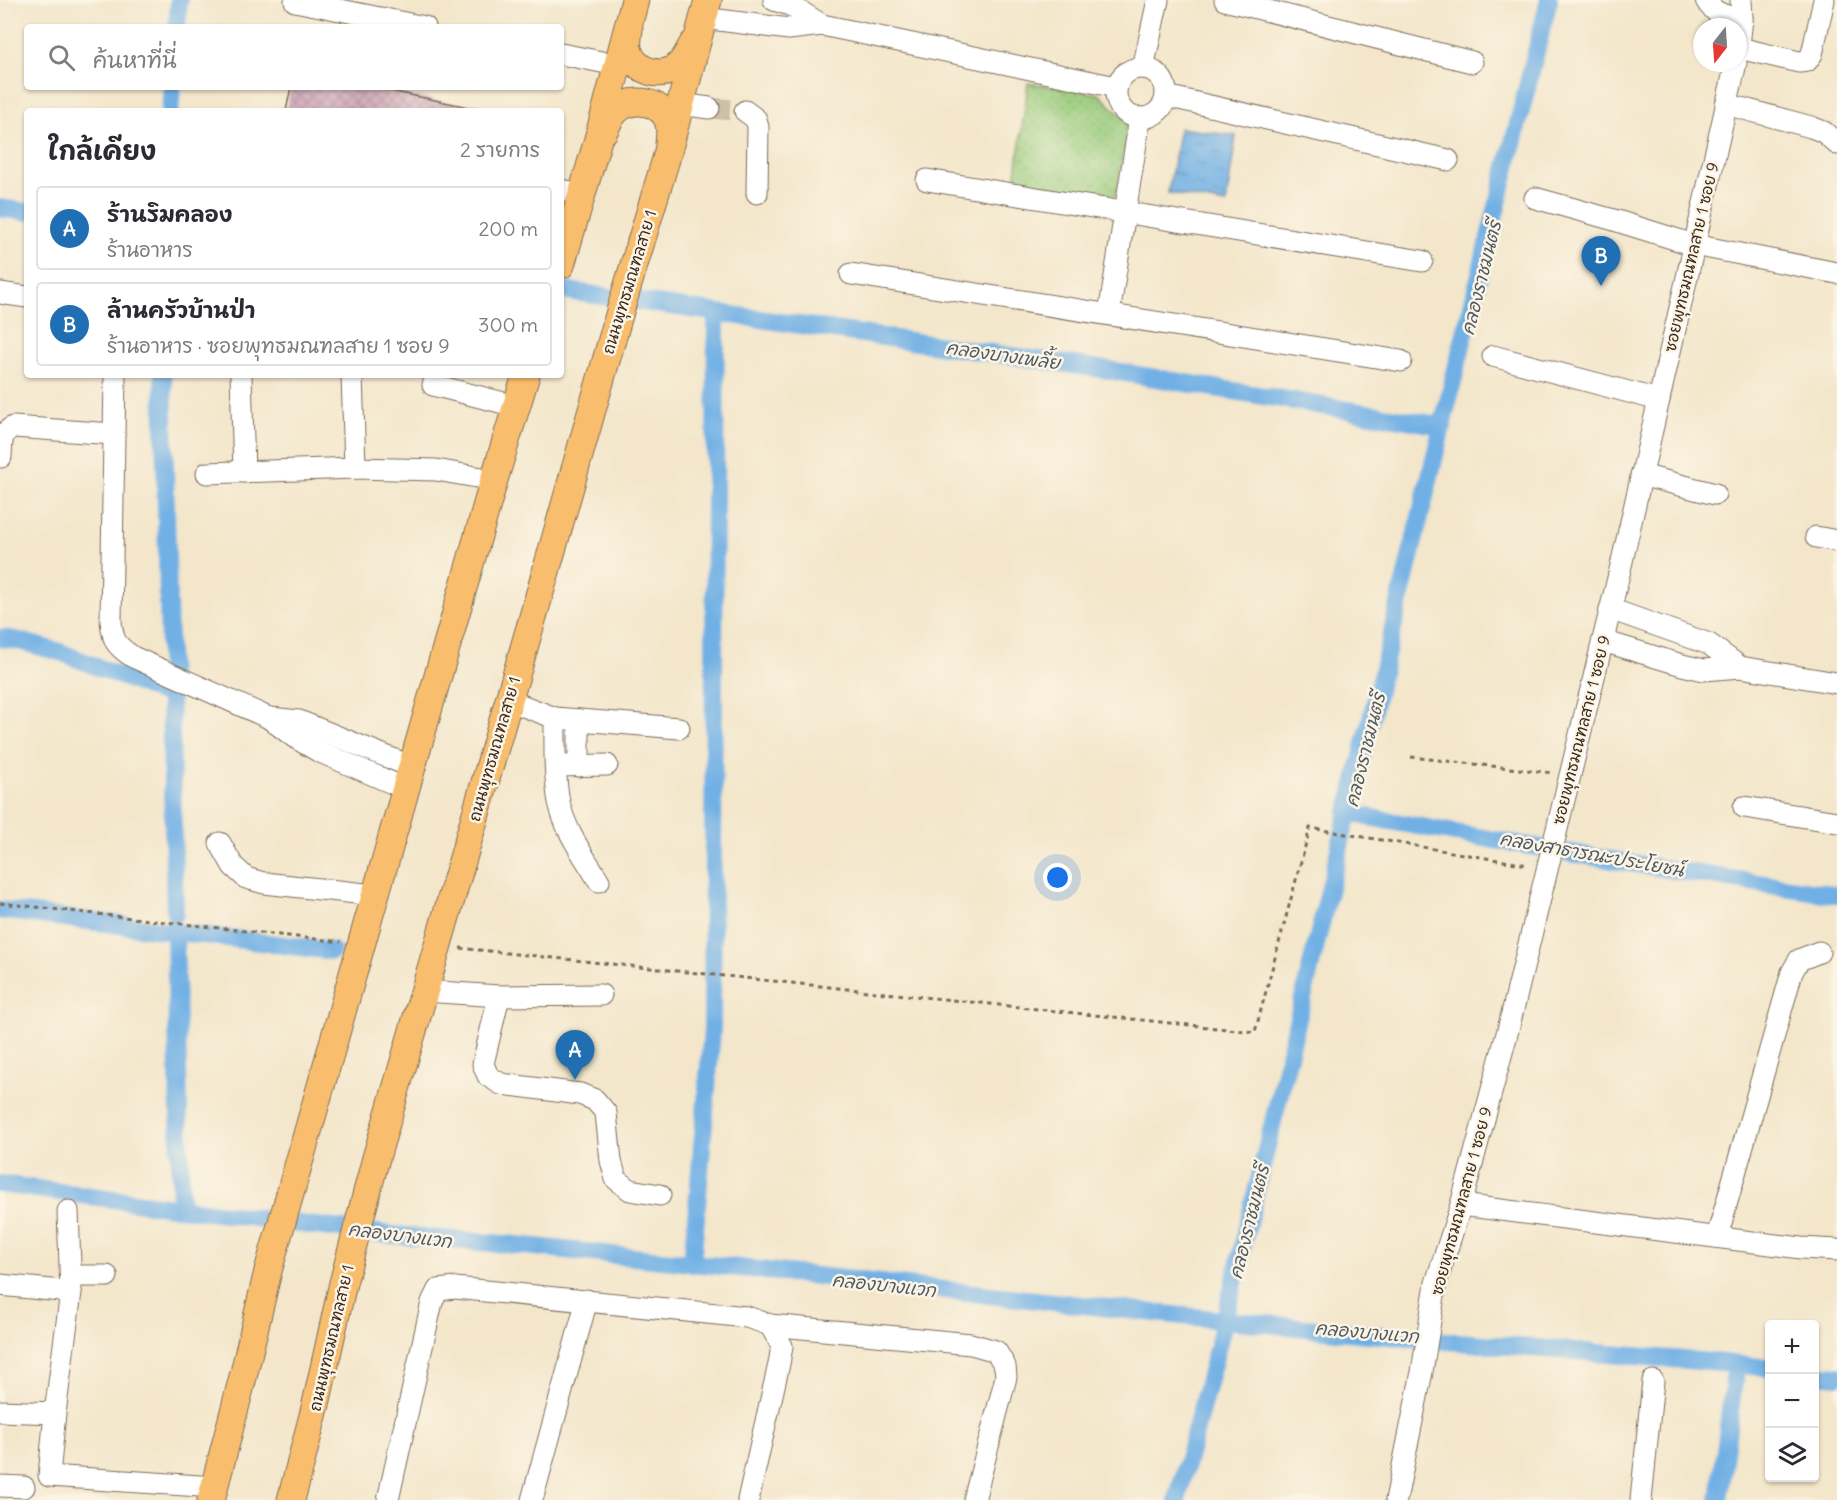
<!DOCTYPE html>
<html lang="th">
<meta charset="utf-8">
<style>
:root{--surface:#fff;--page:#f2f2f3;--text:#2b2b33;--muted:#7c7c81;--line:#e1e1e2;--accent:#1f6fb2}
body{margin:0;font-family:Delius,"Playpen Sans Thai",sans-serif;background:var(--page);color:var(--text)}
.controls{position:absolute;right:18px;bottom:18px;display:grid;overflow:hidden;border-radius:6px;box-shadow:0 2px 4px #0004}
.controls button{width:54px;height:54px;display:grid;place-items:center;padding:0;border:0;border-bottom:2px solid var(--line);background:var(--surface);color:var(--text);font:30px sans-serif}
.compass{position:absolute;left:1693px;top:18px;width:54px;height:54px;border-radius:50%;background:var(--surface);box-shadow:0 2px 4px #0004;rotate:197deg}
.you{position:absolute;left:1058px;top:878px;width:21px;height:21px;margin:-15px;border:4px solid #fff;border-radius:50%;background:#1a73e8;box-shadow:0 0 0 9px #1a73e833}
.badge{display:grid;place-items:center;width:39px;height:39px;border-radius:50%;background:var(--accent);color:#fff;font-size:20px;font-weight:700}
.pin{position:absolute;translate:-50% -50px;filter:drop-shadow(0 2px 3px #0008)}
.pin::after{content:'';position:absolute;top:32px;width:21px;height:18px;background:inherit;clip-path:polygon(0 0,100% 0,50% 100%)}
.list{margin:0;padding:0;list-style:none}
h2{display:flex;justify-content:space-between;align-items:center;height:78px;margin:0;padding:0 24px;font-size:26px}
h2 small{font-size:20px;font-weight:400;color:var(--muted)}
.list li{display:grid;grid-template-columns:39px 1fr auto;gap:18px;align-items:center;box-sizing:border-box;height:84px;margin:0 12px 12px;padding:0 12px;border:2px solid var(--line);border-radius:6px}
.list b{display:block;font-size:22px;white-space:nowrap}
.list p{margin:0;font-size:20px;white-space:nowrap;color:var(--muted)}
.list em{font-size:20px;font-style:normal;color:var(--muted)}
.icon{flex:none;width:33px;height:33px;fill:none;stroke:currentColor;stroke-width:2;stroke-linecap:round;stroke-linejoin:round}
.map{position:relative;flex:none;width:1837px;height:1500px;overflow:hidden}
.search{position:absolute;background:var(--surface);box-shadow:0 2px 4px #0004;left:24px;top:24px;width:540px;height:66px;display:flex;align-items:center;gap:15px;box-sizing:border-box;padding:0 21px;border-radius:6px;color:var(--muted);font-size:22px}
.panel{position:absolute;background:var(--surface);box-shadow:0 2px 4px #0004;left:24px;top:108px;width:540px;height:270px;border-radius:6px}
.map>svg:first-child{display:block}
.grass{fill:url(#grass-dots);stroke:#6a7a4c;stroke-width:1.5}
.water{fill:url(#water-ripples);stroke:#566d82;stroke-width:1.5}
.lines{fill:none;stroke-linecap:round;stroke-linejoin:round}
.canal{stroke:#71b0e5;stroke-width:18}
.building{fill:url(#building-cross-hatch)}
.minor-tunnel{stroke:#cec0a8;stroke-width:21;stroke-dasharray:21 10;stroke-linecap:butt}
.minor-casing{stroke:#7b6c5a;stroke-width:23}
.major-casing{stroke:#7b6c5a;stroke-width:29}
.path{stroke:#7b6c5a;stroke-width:3;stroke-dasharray:4.5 4.5;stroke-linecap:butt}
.minor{stroke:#fff;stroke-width:21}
.major{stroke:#f9be6d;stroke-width:27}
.labels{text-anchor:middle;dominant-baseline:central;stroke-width:5;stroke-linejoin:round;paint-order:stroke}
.street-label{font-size:16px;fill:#3b2a1e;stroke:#fcf5e5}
.water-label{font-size:18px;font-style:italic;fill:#4e5964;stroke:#fcf5e5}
</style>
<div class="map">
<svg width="1837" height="1500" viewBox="0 0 1837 1500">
<defs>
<pattern id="grass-dots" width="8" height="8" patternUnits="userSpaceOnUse" patternTransform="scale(1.5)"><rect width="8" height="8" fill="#98cb7b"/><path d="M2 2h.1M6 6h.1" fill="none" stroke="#84ae6a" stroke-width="1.8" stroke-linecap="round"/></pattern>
<pattern id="water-ripples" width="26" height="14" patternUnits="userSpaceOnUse" patternTransform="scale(1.5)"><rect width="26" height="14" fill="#71b0e5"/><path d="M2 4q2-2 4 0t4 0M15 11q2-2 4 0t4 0" fill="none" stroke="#5e8fb9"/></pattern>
<pattern id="building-cross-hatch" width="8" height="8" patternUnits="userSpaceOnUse" patternTransform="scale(1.5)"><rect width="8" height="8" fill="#c79bb2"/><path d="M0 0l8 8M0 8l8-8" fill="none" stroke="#a37f90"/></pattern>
</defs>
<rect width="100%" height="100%" fill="#fcf5e5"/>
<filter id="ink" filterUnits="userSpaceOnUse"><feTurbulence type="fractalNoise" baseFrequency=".0167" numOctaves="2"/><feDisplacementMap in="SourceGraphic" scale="12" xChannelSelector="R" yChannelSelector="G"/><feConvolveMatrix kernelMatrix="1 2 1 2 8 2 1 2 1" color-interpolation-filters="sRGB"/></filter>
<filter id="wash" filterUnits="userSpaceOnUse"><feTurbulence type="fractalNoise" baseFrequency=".008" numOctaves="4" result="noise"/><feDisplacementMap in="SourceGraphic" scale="24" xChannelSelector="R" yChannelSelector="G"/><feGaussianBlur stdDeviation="1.35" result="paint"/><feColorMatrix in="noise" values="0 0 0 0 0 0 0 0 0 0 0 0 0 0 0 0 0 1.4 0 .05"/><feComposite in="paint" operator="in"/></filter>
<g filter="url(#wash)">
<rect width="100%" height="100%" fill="#f3e6ca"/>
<polygon class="grass" points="1028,83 1099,94 1128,123 1116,196 1015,181"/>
<polygon class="water" points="1180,128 1236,136 1226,204 1168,193"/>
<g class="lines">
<g class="canal">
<polyline points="177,27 179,0"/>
<polyline points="170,111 172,87"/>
<polyline points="0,208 27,212"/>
<polyline points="561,290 1108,370 1443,426"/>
<polyline points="163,375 175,914"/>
<polyline points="0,638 15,640 60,652 170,696"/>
<path d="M1347,813C1510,844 1673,871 1837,895"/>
<polyline points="0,910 332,951"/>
<polyline points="175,932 181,1207"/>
<polyline points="0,1184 308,1225 392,1235 516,1245 807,1275 1164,1314 1408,1338 1723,1363 1770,1368"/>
<polyline points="692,1264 712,1030 716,313"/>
<polyline points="1814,1374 1837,1376"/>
<polyline points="1177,1500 1225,1319 1453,381 1549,0"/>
<polyline points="1719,1500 1736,1364"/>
</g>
</g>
<g id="blocks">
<polygon class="building" points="291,87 371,87 488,111 286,111"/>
</g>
</g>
<g filter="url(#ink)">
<use href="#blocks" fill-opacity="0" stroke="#7b6c5a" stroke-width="1.5"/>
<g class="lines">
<polyline class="minor-tunnel" points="709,108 745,111"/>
<g class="minor-casing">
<g id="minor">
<polyline points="774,0 790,5 822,25"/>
<polyline points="1225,0 1472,62"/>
<path d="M1706,0C1714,15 1727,16 1742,19"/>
<polyline points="295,1 425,27"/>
<polyline points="703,18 789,29 822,25 1116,87"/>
<polyline points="1739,48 1799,62 1807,61 1812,54 1824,0"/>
<polyline points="561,54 617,65"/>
<polyline points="1738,54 1742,19 1741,0"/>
<circle cx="1141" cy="93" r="25"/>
<polyline points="1143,68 1158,0"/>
<polyline points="1166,96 1448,160"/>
<polyline points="681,104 709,108"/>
<polyline points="1726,104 1811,127 1824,132 1837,144"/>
<polyline points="745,111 756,119 758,127 757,193"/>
<polyline points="927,180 1422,261"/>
<polyline points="561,190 581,194"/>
<polyline points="1535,198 1614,220 1694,245 1837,273"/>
<polyline points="851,274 1401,361"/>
<polyline points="0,293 27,297"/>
<polyline points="1109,314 1140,118"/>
<polyline points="1493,356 1659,400"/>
<path d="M115,375L111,621C113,641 115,645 133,657L269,718L294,737L318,751L406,789"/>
<polyline points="241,375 244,472"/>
<polyline points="352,375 355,468"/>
<polyline points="433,385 516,406"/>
<path d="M1,457C2,444 0,433 13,427L114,434"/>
<polyline points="207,473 355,468 436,470 494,480"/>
<polyline points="1641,475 1715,494"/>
<polyline points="1816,537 1837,541"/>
<polyline points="1610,609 1709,644 1740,667"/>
<polyline points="1603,641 1682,665 1704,670 1740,667 1837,683"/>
<path d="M508,700L555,718C555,746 554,775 559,802C565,831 584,856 599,881"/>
<polyline points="270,718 299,721 412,767"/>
<polyline points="555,718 679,728"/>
<polyline points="579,720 579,766"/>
<polyline points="556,766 607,765"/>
<polyline points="1744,807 1837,822"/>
<polyline points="220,843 233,866 246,878 264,883 375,895"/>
<polyline points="424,991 499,996 601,995"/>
<polyline points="499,996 483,1064 488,1076 501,1084 580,1094 595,1100 606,1113 611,1161 616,1179 630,1190 660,1195"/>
<polyline points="1461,1205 1801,1248 1837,1250"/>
<polyline points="68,1211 71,1292 55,1413 49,1476 215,1487"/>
<polyline points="1717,1237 1792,972 1799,960 1819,952"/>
<polyline points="71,1276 107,1276"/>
<polyline points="0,1285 71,1292"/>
<polyline points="0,1411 55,1413"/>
<polyline points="0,1486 24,1487"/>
<polyline points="388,1500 432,1302 438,1290 455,1288 747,1317 770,1325 971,1344 996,1351 1005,1366 1006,1377 974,1500"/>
<polyline points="532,1500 587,1300"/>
<polyline points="748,1500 779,1364 782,1346 770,1325"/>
<polyline points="1396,1500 1422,1372 1436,1283 1461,1205 1509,1026 1620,570 1736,63"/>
<polyline points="1641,1500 1653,1381"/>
</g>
</g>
<g class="major-casing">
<g id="major">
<path d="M629,30C628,36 627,43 628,49C634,72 664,81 680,64C686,58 689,50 693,44"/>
<path d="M604,131C607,124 611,116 616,111C631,97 655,100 666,116C671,125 670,134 669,144"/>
<polyline points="561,265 597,143 635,0"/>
<polyline points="211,1500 243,1377 268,1271 494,480 526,375"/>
<polyline points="291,1500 316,1404 343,1283 376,1158 537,603 621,308 666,159 708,0"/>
</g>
</g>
<g class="path">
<polyline points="1411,757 1553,773"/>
<polyline points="0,903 341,942"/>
<polyline points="460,948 1255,1032 1310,828 1528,865"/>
</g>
<use href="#minor" class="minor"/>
<use href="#major" class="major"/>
</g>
</g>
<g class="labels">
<g class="street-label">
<text transform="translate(1691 257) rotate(-77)">ซอยพุทธมณฑลสาย 1 ซอย 9</text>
<text transform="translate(629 282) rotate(-73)">ถนนพุทธมณฑลสาย 1</text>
<text transform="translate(1581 730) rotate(-76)">ซอยพุทธมณฑลสาย 1 ซอย 9</text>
<text transform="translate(494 749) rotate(-74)">ถนนพุทธมณฑลสาย 1</text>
<text transform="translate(1461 1201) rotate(-75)">ซอยพุทธมณฑลสาย 1 ซอย 9</text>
<text transform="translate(331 1338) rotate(-77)">ถนนพุทธมณฑลสาย 1</text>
</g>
<g class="water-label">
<text transform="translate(1481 278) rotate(-76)">คลองราชมนตรี</text>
<text transform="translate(1003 355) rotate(8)">คลองบางเพลี้ย</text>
<text transform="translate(1365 750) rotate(-76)">คลองราชมนตรี</text>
<text transform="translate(1592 854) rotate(10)">คลองสาธารณะประโยชน์</text>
<text transform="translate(1249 1222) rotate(-76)">คลองราชมนตรี</text>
<text transform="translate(400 1235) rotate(7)">คลองบางแวก</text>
<text transform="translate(884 1285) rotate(6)">คลองบางแวก</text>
<text transform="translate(1367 1332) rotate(5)">คลองบางแวก</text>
</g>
</g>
</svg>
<div class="controls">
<button>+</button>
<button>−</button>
<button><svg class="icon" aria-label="layers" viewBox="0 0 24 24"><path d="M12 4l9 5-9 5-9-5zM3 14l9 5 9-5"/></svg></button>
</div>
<svg class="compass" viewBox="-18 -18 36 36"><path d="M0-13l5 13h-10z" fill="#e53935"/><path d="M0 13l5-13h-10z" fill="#7c7c81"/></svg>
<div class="you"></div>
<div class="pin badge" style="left:575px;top:1080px">A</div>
<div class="pin badge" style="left:1601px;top:286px">B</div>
<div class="search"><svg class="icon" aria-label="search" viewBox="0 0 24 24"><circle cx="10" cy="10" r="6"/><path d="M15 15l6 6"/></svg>ค้นหาที่นี่</div>
<section class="panel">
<h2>ใกล้เคียง<small>2 รายการ</small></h2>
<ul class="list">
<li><span class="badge">A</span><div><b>ร้านริมคลอง</b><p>ร้านอาหาร</p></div><em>200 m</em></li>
<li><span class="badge">B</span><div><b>ล้านครัวบ้านป่า</b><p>ร้านอาหาร · ซอยพุทธมณฑลสาย 1 ซอย 9</p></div><em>300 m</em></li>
</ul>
</section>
</div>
